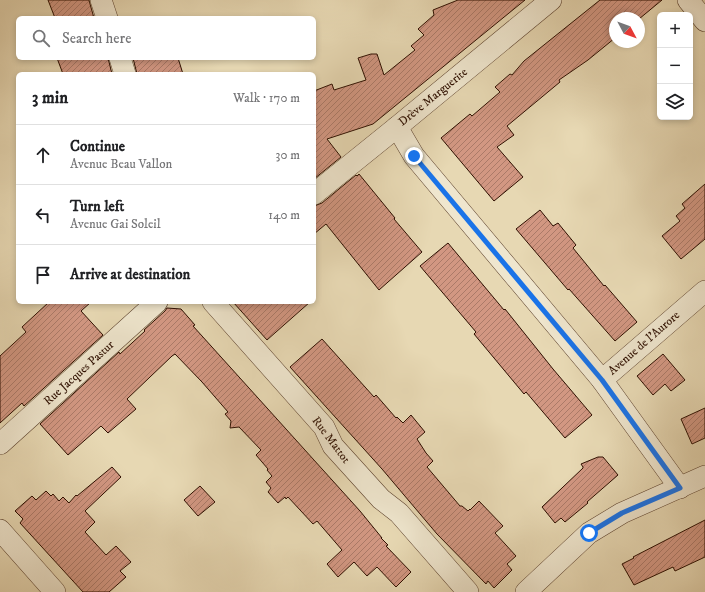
<!DOCTYPE html>
<meta charset="utf-8">
<style>
:root{--surface:#fff;--page:#f6f6f6;--text:#202124;--muted:#757577;--line:#e0e0e0}
body{margin:0;font-family:"IM FELL DW Pica",serif;background:var(--page);color:var(--text)}
.controls{position:absolute;right:12px;top:12px;display:grid;overflow:hidden;border-radius:6px;box-shadow:0 2px 6px #0003}
.controls button{width:36px;height:36px;display:grid;place-items:center;padding:0;border:0;border-bottom:1px solid var(--line);background:var(--surface);color:var(--text);font:20px sans-serif}
.compass{position:absolute;left:609px;top:12px;width:36px;height:36px;border-radius:50%;background:var(--surface);box-shadow:0 2px 6px #0003;rotate:131deg}
.stop{position:absolute;width:12px;height:12px;margin:-9px;border:3px solid #1a73e8;border-radius:50%;background:#fff}
.stop.end{background:#1a73e8;border-color:#fff;box-shadow:0 1px 4px #0008}
.list{margin:0;padding:0;list-style:none}
h2{display:flex;justify-content:space-between;align-items:center;height:52px;margin:0;padding:0 16px;font-size:17px}
h2 small{font-size:13px;font-weight:400;color:var(--muted)}
.list li{display:grid;grid-template-columns:26px 1fr auto;gap:12px;align-items:center;box-sizing:border-box;height:60px;padding:0 16px;border-top:1px solid var(--line)}
.list b{display:block;font-size:15px;white-space:nowrap}
.list p{margin:0;font-size:13px;white-space:nowrap;color:var(--muted)}
.list em{font-size:13px;font-style:normal;color:var(--muted)}
.icon{flex:none;width:22px;height:22px;fill:none;stroke:currentColor;stroke-width:2;stroke-linecap:round;stroke-linejoin:round}
.map{position:relative;flex:none;width:705px;height:592px;overflow:hidden}
.search{position:absolute;background:var(--surface);box-shadow:0 2px 6px #0003;left:16px;top:16px;width:300px;height:44px;display:flex;align-items:center;gap:10px;box-sizing:border-box;padding:0 14px;border-radius:6px;color:var(--muted);font-size:15px}
.panel{position:absolute;background:var(--surface);box-shadow:0 2px 6px #0003;left:16px;top:72px;width:300px;height:232px;border-radius:6px}
.map>svg:first-child{display:block}
.building{fill:url(#building-hatch);stroke:#2e0f00}
.lines{fill:none;stroke-linecap:round;stroke-linejoin:round}
.minor-casing{stroke:#5c412d;stroke-width:22}
.minor{stroke:#efe6ce;stroke-width:21}
.route{stroke:#1a73e8;stroke-width:5}
.labels{text-anchor:middle;dominant-baseline:central;stroke-width:3;stroke-linejoin:round;paint-order:stroke}
.street-label{font-size:12px;fill:#2e0f00;stroke:#efe6ce}
</style>
<div class="map">
<svg width="705" height="592" viewBox="0 0 705 592">
<defs>
<pattern id="building-hatch" width="6" height="6" patternUnits="userSpaceOnUse"><rect width="6" height="6" fill="#d29782"/><path d="M-1 1l2-2M0 6l6-6M5 7l2-2" fill="none" stroke="#ab7a68"/></pattern>
</defs>
<rect width="100%" height="100%" fill="#e7d8b3"/>
<filter id="stains"><feTurbulence type="fractalNoise" baseFrequency=".005" numOctaves="4"/><feColorMatrix values="0 0 0 0 .2 0 0 0 0 .09 0 0 0 0 .02 0 0 0 .5 -.17"/></filter>
<radialGradient id="worn" r=".72"><stop offset=".6" stop-color="#630" stop-opacity="0"/><stop offset="1" stop-color="#630" stop-opacity=".3"/></radialGradient>
<g class="building">
<polygon points="48,0 89,0 90,4 94,18 55,18"/>
<polygon points="458,0 525,0 373,124 327,139 341,157 314,179 314,91 332,84 334,90 366,80 358,58 371,54 377,54 384,75 415,50 411,46 424,35 418,29 434,15 433,10"/>
<polygon points="600,0 662,0 639,19 639,18 615,18 615,38 588,60 559,80 560,82 507,126 514,135 497,147 523,177 494,201 441,138 470,114 472,116 500,92 495,87 510,74 512,75 524,61"/>
<polygon points="57,58 108,58 112,74 63,74"/>
<polygon points="133,58 178,58 183,74 137,74"/>
<polygon points="359,174 395,218 394,219 422,252 379,290 326,224 314,234 314,206 322,203 356,175 357,176"/>
<polygon points="705,184 705,239 681,259 662,236 680,221 676,216 685,208 682,204"/>
<polygon points="540,210 553,226 558,223 576,245 573,248 604,286 605,285 637,322 615,341 569,289 568,290 516,229"/>
<polygon points="448,243 504,310 505,309 553,369 592,415 565,438 526,392 524,394 474,334 476,332 420,266"/>
<polygon points="49,302 91,302 81,311 103,335 24,406 22,403 0,423 0,356 26,332 22,327"/>
<polygon points="233,302 310,302 267,340"/>
<polygon points="167,308 181,309 195,325 193,326 360,511 382,538 381,538 388,545 386,546 411,572 396,587 377,567 367,576 354,562 338,577 327,564 342,550 317,521 313,524 288,497 286,499 285,497 278,503 268,492 271,488 266,482 272,476 267,470 268,469 256,455 261,450 239,427 230,428 231,421 225,414 228,412 202,382 175,354 172,356 127,399 136,409 108,433 101,426 68,455 40,424 119,352 120,354 145,331 144,330 165,311"/>
<polygon points="322,339 374,397 376,395 396,418 397,417 403,423 411,415 425,432 417,439 426,453 433,461 427,467 460,506 462,506 468,511 470,509 470,510 479,501 503,526 495,533 516,556 507,564 512,570 494,588 488,581 486,584 437,534 382,469 290,367"/>
<polygon points="663,354 685,380 671,391 665,384 653,395 637,376"/>
<polygon points="705,408 705,438 692,444 681,419"/>
<polygon points="598,457 603,457 618,475 587,502 588,503 565,522 561,518 555,523 542,507 583,468 583,467 581,464"/>
<polygon points="112,467 121,477 85,511 95,522 85,532 106,555 116,546 131,562 120,571 126,577 109,592 83,592 20,523 23,519 15,511 32,496 36,500 46,491 51,496 53,494 59,501 63,497 69,503 76,495 77,496"/>
<polygon points="200,486 215,502 198,516 184,500"/>
<polygon points="705,520 705,557 675,571 673,567 634,585 622,564 634,558 633,557"/>
</g>
<g class="lines">
<g class="minor-casing">
<g id="minor">
<polyline points="101,0 107,18"/>
<polyline points="688,0 705,21"/>
<polyline points="120,58 125,74"/>
<polyline points="397,127 414,156 602,380 680,488"/>
<polyline points="314,194 397,127 551,0"/>
<polyline points="213,302 324,427 333,446 381,499 399,513 468,592"/>
<polyline points="602,380 705,291"/>
<polyline points="0,444 157,302"/>
<polyline points="0,530 55,592"/>
<polyline points="526,592 589,533 622,513 705,476"/>
</g>
</g>
<use href="#minor" class="minor"/>
</g>
<g class="lines">
<polyline class="route" points="414,156 602,380 680,488 622,513 589,533"/>
</g>
<g class="labels">
<g class="street-label">
<text transform="translate(433 97) rotate(-39)">Drève Marguerite</text>
<text transform="translate(644 343) rotate(-41)">Avenue de l'Aurore</text>
<text transform="translate(79 373) rotate(-42)">Rue Jacques Pastur</text>
<text transform="translate(331 440) rotate(53)">Rue Mattot</text>
</g>
</g>
<rect width="100%" height="100%" filter="url(#stains)"/>
<rect width="100%" height="100%" fill="url(#worn)"/>
</svg>
<div class="controls">
<button>+</button>
<button>−</button>
<button><svg class="icon" aria-label="layers" viewBox="0 0 24 24"><path d="M12 4l9 5-9 5-9-5zM3 14l9 5 9-5"/></svg></button>
</div>
<svg class="compass" viewBox="-18 -18 36 36"><path d="M0-13l5 13h-10z" fill="#e53935"/><path d="M0 13l5-13h-10z" fill="#757577"/></svg>
<div class="stop" style="left:589px;top:533px"></div>
<div class="stop end" style="left:414px;top:156px"></div>
<div class="search"><svg class="icon" aria-label="search" viewBox="0 0 24 24"><circle cx="10" cy="10" r="6"/><path d="M15 15l6 6"/></svg>Search here</div>
<section class="panel">
<h2>3 min<small>Walk · 170 m</small></h2>
<ul class="list">
<li><svg class="icon" aria-label="ahead" viewBox="0 0 24 24"><path d="M12 20V5M6 11l6-6 6 6"/></svg><div><b>Continue</b><p>Avenue Beau Vallon</p></div><em>30 m</em></li>
<li><svg class="icon" aria-label="left" viewBox="0 0 24 24"><path d="M17 20v-9H6M10 6l-5 5 5 5"/></svg><div><b>Turn left</b><p>Avenue Gai Soleil</p></div><em>140 m</em></li>
<li><svg class="icon" aria-label="arrive" viewBox="0 0 24 24"><path d="M6 21V4h12l-3 4 3 4H6"/></svg><div><b>Arrive at destination</b></div></li>
</ul>
</section>
</div>
